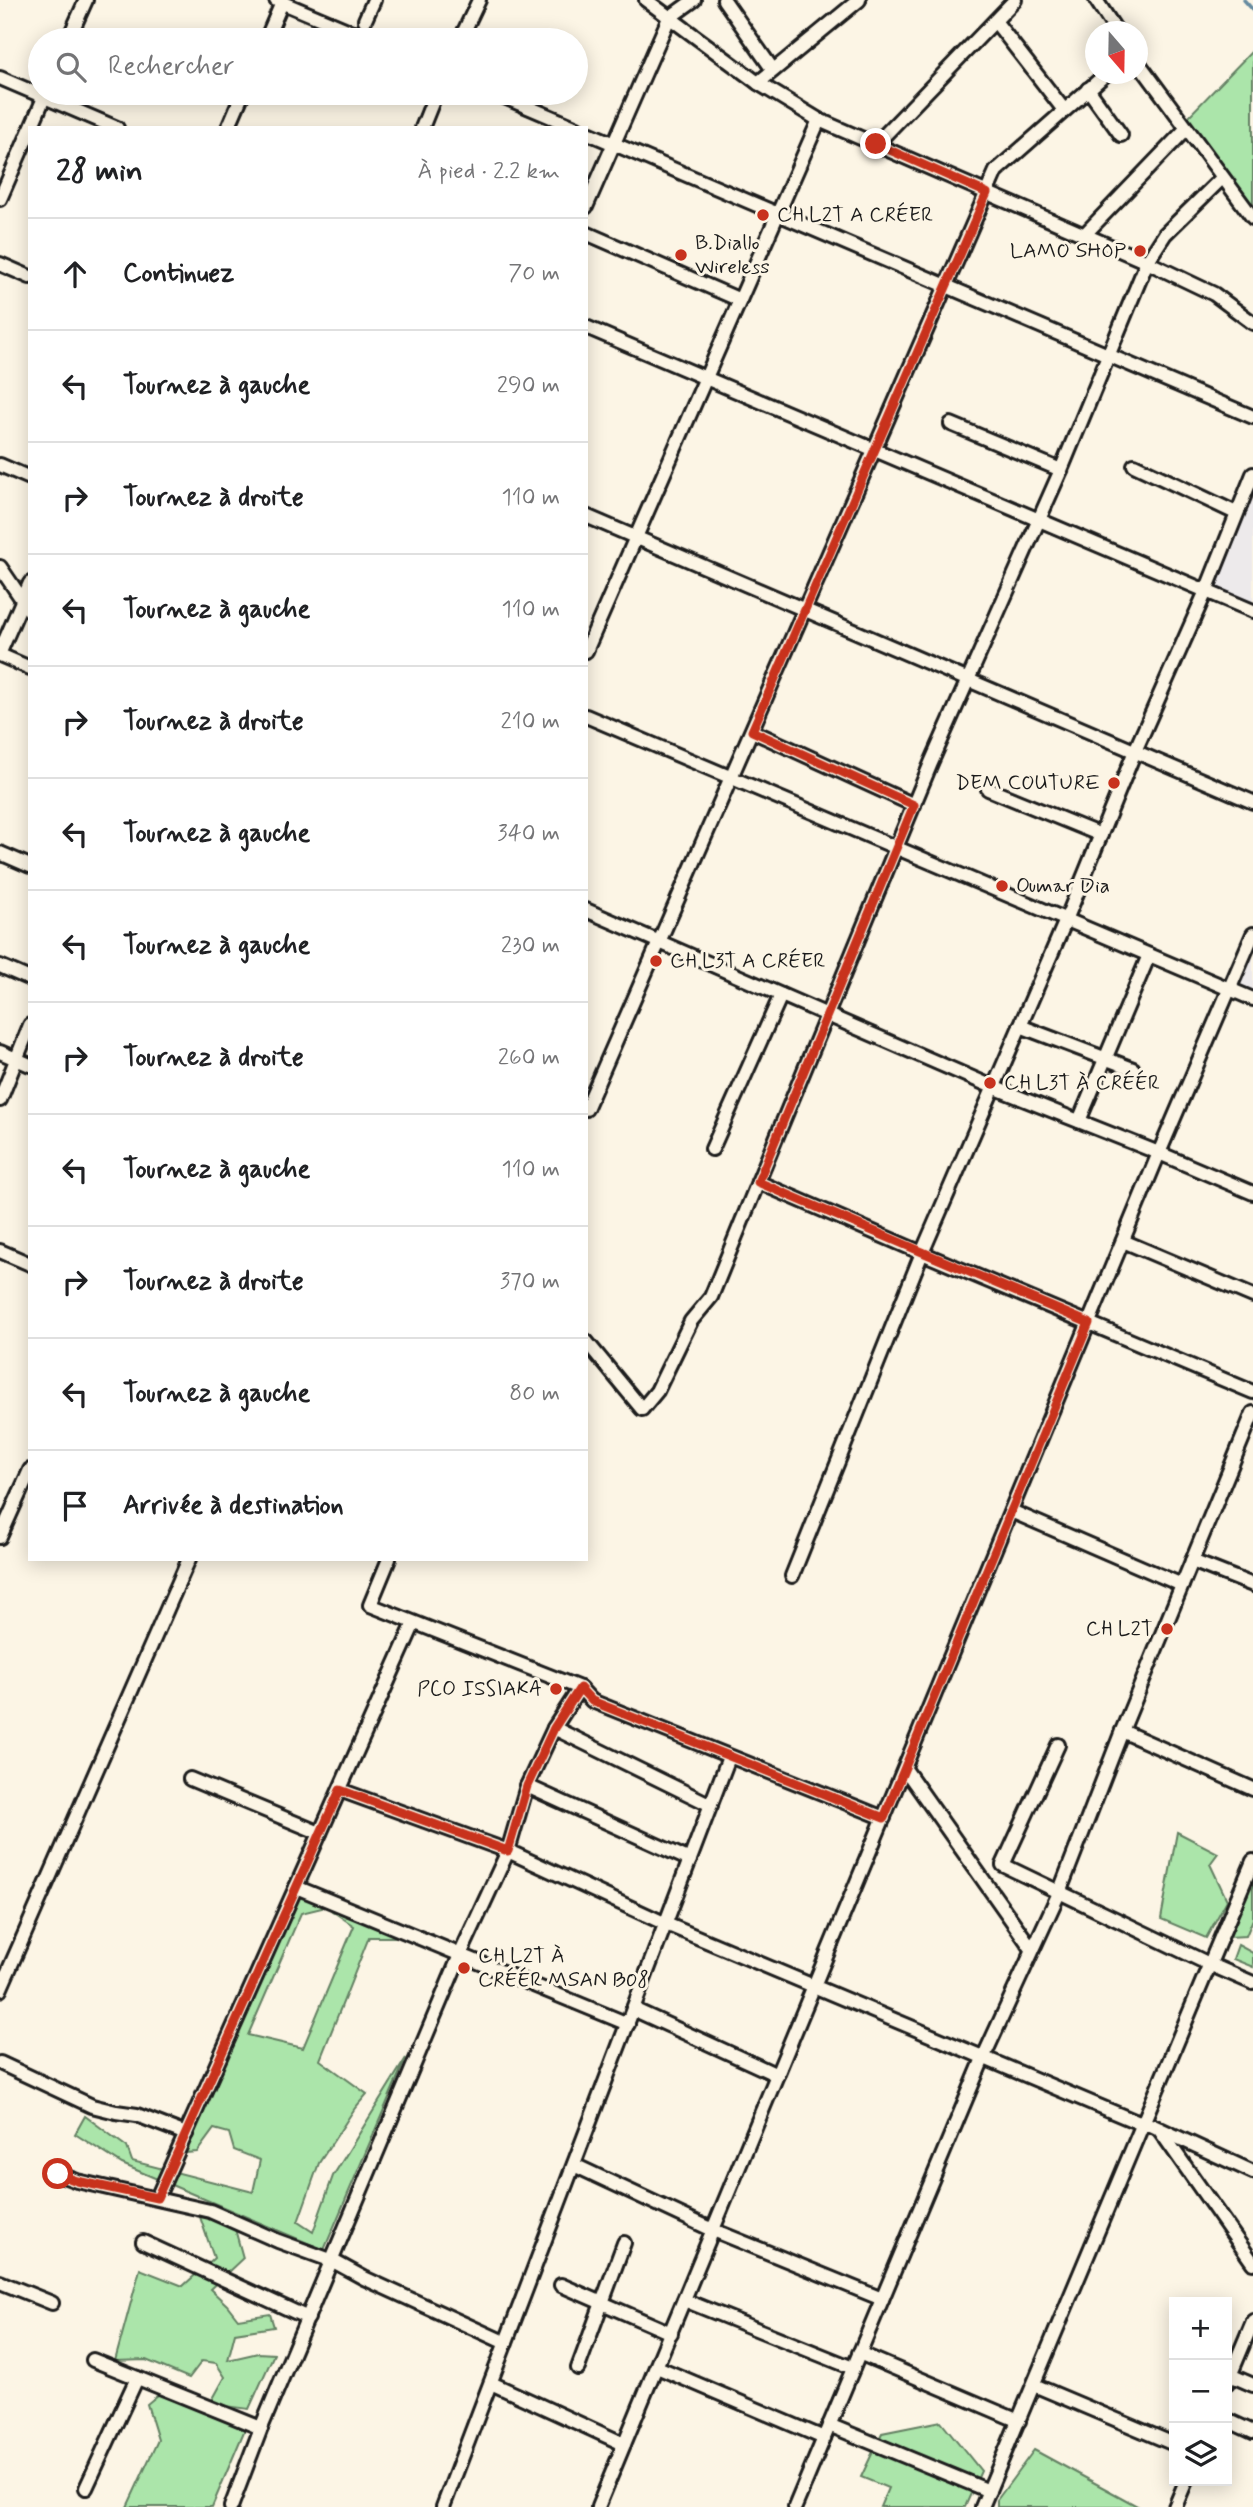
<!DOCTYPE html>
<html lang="fr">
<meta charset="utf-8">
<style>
:root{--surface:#fff;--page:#f6f6f6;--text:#202124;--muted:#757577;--line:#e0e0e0}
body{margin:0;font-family:Mynerve,sans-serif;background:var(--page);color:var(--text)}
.controls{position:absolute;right:21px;bottom:21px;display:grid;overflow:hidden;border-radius:0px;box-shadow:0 4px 18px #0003}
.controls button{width:63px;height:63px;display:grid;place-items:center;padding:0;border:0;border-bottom:2px solid var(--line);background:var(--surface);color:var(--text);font:35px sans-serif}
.compass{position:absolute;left:1085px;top:21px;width:63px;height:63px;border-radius:50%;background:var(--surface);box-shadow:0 4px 18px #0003;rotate:160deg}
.stop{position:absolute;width:21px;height:21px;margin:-16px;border:5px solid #c8321e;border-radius:50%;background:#fff}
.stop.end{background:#c8321e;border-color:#fff;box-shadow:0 2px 7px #0008}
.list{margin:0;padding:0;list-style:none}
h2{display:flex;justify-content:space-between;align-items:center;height:91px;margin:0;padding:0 28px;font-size:30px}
h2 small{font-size:23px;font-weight:400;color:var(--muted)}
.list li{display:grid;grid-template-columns:46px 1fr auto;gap:21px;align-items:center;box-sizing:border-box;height:112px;padding:0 28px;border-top:2px solid var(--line)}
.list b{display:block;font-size:26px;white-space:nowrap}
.list em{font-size:23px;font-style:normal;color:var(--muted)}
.icon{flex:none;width:38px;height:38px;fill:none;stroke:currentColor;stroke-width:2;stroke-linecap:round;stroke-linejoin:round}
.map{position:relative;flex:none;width:1253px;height:2507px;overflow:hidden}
.search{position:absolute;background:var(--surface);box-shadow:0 4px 18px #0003;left:28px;top:28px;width:560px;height:77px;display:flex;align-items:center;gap:18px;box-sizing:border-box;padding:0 24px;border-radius:38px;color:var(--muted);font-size:26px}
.panel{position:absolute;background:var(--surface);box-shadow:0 4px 18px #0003;left:28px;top:126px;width:560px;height:1435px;border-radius:0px}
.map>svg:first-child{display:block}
.built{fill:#edeaeb}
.green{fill:#abe5aa;stroke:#648063;stroke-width:2}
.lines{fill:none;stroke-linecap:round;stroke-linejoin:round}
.stream{stroke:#668ba0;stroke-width:3.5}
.minor-casing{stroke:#1c1c1c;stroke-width:18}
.minor{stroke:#fcf5e5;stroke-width:12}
.route{stroke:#c8321e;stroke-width:9}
.poi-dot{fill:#c8321e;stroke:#fcf5e5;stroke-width:2.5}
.labels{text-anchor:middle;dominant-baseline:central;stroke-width:6;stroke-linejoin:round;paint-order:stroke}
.poi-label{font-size:21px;fill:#1c1c1c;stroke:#fcf5e5;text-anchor:start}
</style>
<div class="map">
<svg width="1253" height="2507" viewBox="0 0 1253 2507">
<rect width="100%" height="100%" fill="#fcf5e5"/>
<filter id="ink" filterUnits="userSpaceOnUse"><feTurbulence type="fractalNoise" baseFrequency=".0143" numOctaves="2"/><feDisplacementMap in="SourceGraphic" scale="14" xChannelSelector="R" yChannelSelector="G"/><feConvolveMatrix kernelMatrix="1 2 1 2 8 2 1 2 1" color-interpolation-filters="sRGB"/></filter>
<g filter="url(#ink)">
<g class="built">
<polygon points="1253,482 1253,608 1208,589"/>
<polygon points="1253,949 1253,992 1237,985"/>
</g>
<g class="green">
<polygon points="1253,50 1253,208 1186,119"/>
<polygon points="1177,1832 1218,1853 1210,1864 1227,1900 1206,1938 1161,1919"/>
<polygon points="1253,1883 1253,1919 1246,1936 1229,1937"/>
<polygon points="323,1892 322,1908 301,1913 248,2035 303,2048 354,1926 332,1911 337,1900 398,1921 402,1937 369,1937 320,2060 367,2094 355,2108 319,2163 298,2222 313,2232 333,2176 406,2058 324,2250 122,2164 75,2134 85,2116 127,2147 132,2161 253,2192 260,2160 234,2150 229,2133 214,2129 197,2152 172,2154 294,1899"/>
<polygon points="1238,1945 1253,1953 1253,1967 1233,1959"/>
<polygon points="199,2214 235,2229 243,2258 210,2289 227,2305 238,2319 270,2314 274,2327 235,2333 228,2360 258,2353 274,2354 249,2409 210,2404 225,2377 216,2363 202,2361 189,2378 146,2360 115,2361 140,2269 183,2286 214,2258"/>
<polygon points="164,2390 248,2422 212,2507 127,2507 158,2440 147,2404"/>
<polygon points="941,2421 981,2471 965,2507 880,2507 888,2488 861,2477 882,2433"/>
<polygon points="1034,2450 1139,2507 997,2507 997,2500"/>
</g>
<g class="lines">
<polyline class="stream" points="1244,0 1253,10"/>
<g class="minor-casing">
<g id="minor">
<polyline points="276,0 371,40"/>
<polyline points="646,0 758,83 819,120 1147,262 1214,294 1253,323"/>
<polyline points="724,0 773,70"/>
<polyline points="1096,0 1117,32"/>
<polyline points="365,20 374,0"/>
<polyline points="995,21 1064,110"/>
<polyline points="68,40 86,0"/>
<polyline points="266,40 283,0"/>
<polyline points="460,40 479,0"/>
<polyline points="1138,62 1253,218"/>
<polyline points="0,78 117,128"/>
<polyline points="758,83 859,0"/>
<polyline points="1088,89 1121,135"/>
<polyline points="495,93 577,128"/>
<polyline points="31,128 46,93"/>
<polyline points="228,128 243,93"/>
<polyline points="422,128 436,93"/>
<polyline points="586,132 1253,417"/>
<polyline points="876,144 1015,0"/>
<polyline points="0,199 30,130"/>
<polyline points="586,207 669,18 694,0"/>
<polyline points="586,233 740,300"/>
<polyline points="1085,234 1186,129"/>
<polyline points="0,264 30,277"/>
<polyline points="586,327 1253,611"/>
<polyline points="951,424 1061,470"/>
<polyline points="0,465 30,478"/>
<polyline points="1134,465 1236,513"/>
<polyline points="1253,474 1206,591 1135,751 1066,920 922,1253 1253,1392"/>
<polyline points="586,516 1253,802"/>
<polyline points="0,567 30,611"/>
<polyline points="586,651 819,120"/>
<polyline points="0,652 30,583"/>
<polyline points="0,655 30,668"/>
<polyline points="586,716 1253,999"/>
<polyline points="752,731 914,805"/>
<polyline points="988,789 1101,835"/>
<polyline points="0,853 30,866"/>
<polyline points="586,910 993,1087 1159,1153 1253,1193"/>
<polyline points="0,966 30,979"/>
<polyline points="1020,1026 1133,1069"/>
<polyline points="0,1052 30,1065"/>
<polyline points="0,1100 30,1025"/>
<polyline points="586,1109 996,171 1106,74"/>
<polyline points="1079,1121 1149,955"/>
<polyline points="712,1149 781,995"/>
<polyline points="1123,1241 1253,1296"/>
<polyline points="0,1251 30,1264"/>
<polyline points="586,1341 642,1409 657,1391 691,1321 711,1297 758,1182"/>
<polyline points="1011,1511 1182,1585"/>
<polyline points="0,1537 30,1470"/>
<polyline points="389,1559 370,1605 580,1688 592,1701 884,1818"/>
<polyline points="1192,1561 1253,1585"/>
<polyline points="792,1576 922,1253 758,1182 931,763 1061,470 1147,262 1165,234 1222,178"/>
<polyline points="554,1728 711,1805"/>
<polyline points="1122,1731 1253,1789"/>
<polyline points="1058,1745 1003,1865 1209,1964 1253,1983"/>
<polyline points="905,1769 1032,1949"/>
<polyline points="190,1779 320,1833"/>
<polyline points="527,1786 690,1860"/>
<polyline points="340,1790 508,1851 666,1924 1144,2125 1151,2125 1253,2172"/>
<polyline points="296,1887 628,2024"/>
<polyline points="0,1990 189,1559"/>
<polyline points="633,2009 777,2075"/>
<polyline points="0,2063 92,2106 116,2112 137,2115 186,2134"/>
<polyline points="1159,2129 1253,2263"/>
<polyline points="574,2165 713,2230 882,2299"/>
<polyline points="58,2174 77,2181 210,2211 278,2241 333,2261 364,2278 506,2343"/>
<polyline points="157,2198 414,1623"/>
<polyline points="143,2242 308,2318"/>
<polyline points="0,2282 52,2303"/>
<polyline points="561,2285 671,2333"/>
<polyline points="684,2300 853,2368"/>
<polyline points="859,2353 1019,2421"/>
<polyline points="93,2360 261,2428"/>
<polyline points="657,2367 824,2438"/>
<polyline points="578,2368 624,2243"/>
<polyline points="1230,2375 1253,2385"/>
<polyline points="491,2383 624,2444"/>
<polyline points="1227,2383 1253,2321"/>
<polyline points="1034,2385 1174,2444"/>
<polyline points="1227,2420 1253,2432"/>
<polyline points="829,2425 989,2491"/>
<polyline points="86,2488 137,2378"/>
<polyline points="231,2507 261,2428 460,1955 508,1851 527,1786 554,1728 580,1688"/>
<polyline points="443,2507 729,1757"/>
<polyline points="598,2507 1159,1153 1253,934"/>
<polyline points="795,2507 984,2056 1059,1893 1122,1731 1253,1413"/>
<polyline points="982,2507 1253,1861"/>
<polyline points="1175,2507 1186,2481"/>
</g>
</g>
<use href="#minor" class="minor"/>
</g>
</g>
<g class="lines" filter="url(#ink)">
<polyline class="route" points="58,2174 77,2181 157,2198 340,1790 508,1851 527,1786 554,1728 580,1688 592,1701 884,1818 1089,1323 758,1182 914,805 752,731 987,193 876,144"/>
</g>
<g class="poi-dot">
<circle cx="763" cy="215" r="7"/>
<circle cx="1140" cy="251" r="7"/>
<circle cx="681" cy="255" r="7"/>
<circle cx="1114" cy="783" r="7"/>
<circle cx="1002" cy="886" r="7"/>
<circle cx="656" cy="961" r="7"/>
<circle cx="990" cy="1083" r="7"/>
<circle cx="1167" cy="1629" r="7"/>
<circle cx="556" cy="1689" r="7"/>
<circle cx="464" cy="1968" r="7"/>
</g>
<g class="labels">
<g class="poi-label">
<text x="777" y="215">CH L2T A CRÉER</text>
<text x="695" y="243">B.Diallo<tspan x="695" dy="24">Wireless</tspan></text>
<text x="1126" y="251" text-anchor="end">LAMO SHOP</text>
<text x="1100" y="783" text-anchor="end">DEM COUTURE</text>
<text x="1016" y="886">Oumar Dia</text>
<text x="670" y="961">CH L3T A CRÉER</text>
<text x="1004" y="1083">CH L3T À CRÉÉR</text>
<text x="1153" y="1629" text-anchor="end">CH L2T</text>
<text x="542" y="1689" text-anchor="end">PCO ISSIAKA</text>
<text x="478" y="1956">CH L2T À<tspan x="478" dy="24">CRÉÉR MSAN B08</tspan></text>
</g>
</g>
</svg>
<div class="controls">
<button>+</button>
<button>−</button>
<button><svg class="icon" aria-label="layers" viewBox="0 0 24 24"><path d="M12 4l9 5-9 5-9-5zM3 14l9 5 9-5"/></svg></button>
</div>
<svg class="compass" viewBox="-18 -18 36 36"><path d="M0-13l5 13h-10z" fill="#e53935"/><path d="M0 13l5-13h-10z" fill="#757577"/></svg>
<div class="stop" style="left:58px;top:2174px"></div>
<div class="stop end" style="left:876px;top:144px"></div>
<div class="search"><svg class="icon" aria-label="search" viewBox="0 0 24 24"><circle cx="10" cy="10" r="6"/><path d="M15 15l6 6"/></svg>Rechercher</div>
<section class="panel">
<h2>28 min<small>À pied · 2.2 km</small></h2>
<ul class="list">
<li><svg class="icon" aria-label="ahead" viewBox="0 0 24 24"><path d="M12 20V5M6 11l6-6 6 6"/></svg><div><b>Continuez</b></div><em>70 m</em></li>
<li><svg class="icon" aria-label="left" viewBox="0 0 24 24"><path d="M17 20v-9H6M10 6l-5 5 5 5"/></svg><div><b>Tournez à gauche</b></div><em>290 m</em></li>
<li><svg class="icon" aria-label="right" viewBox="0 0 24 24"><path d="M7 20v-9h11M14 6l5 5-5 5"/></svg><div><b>Tournez à droite</b></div><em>110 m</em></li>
<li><svg class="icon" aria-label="left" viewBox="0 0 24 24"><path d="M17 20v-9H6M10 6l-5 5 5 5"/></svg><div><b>Tournez à gauche</b></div><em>110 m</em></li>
<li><svg class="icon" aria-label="right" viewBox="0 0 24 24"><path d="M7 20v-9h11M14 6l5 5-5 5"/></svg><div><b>Tournez à droite</b></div><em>210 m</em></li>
<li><svg class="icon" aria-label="left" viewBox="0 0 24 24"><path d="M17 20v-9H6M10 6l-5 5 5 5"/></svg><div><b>Tournez à gauche</b></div><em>340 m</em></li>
<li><svg class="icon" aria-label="left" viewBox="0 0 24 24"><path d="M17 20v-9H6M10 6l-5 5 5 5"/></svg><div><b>Tournez à gauche</b></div><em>230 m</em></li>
<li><svg class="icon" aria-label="right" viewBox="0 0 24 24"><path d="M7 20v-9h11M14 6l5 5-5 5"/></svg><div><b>Tournez à droite</b></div><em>260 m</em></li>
<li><svg class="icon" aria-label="left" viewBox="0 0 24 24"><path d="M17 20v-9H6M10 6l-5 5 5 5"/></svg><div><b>Tournez à gauche</b></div><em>110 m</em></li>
<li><svg class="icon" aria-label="right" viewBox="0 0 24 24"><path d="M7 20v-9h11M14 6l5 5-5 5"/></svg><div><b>Tournez à droite</b></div><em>370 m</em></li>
<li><svg class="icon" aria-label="left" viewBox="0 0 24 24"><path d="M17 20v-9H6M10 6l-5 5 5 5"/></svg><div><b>Tournez à gauche</b></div><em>80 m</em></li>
<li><svg class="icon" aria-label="arrive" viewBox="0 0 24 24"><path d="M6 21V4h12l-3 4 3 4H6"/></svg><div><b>Arrivée à destination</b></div></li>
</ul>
</section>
</div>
